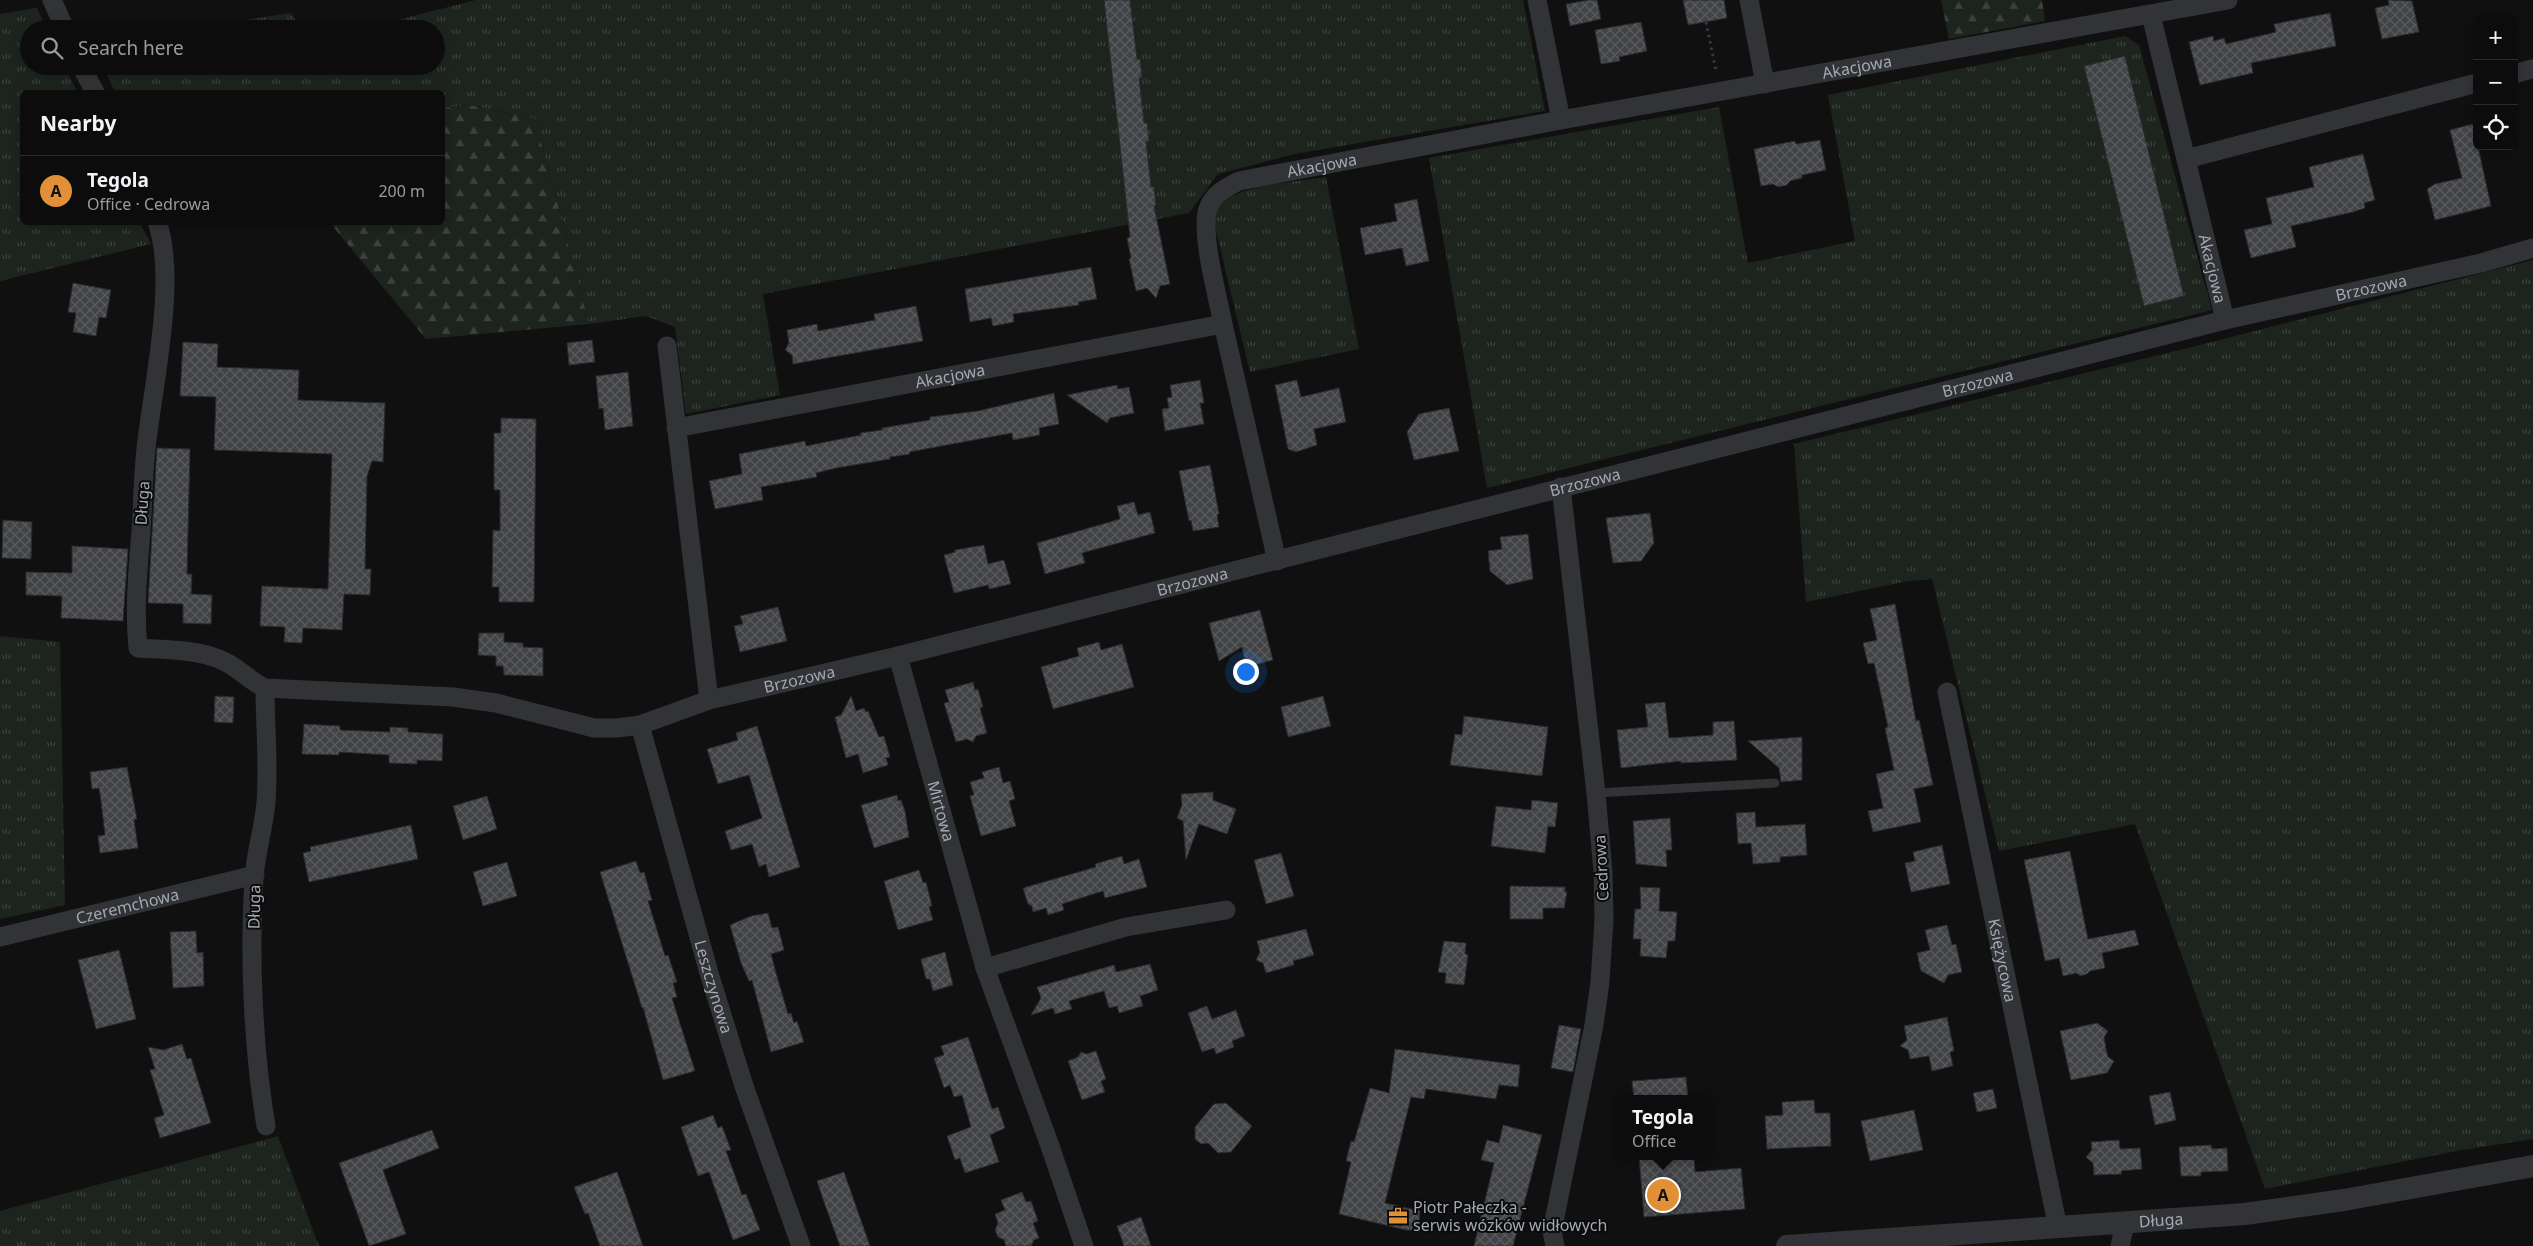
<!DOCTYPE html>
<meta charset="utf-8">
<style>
:root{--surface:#0c0c0d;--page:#151516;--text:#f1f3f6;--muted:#9a9b9d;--line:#2c2c2e;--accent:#e19038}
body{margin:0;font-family:"Noto Sans",sans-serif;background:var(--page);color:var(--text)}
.controls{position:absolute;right:15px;top:15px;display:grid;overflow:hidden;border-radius:8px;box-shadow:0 2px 8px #0003}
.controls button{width:45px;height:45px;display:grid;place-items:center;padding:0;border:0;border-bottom:1px solid var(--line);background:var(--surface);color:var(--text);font:25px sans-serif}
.you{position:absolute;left:1245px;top:671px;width:18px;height:18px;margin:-12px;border:4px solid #fff;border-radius:50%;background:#1a73e8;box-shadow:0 0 0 8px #1a73e833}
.badge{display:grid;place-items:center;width:32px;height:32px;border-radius:50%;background:var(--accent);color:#111;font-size:16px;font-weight:700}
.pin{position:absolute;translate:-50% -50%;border:2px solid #fff;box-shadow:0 1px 5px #0006}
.popup{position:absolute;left:1614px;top:1095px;width:98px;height:65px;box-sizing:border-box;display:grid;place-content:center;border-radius:8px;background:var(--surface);filter:drop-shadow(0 1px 4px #0005);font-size:16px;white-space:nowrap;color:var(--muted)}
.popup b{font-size:19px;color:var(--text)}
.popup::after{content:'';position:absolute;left:50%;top:100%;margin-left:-10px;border:10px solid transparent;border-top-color:var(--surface)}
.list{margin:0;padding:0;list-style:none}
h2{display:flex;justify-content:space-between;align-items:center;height:65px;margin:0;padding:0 20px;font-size:21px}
h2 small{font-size:16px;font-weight:400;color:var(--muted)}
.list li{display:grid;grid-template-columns:32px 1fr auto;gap:15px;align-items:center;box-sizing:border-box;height:70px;padding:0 20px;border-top:1px solid var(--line)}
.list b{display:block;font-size:19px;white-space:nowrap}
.list p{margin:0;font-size:16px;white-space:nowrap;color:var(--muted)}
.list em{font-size:16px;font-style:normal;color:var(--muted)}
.icon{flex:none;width:28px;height:28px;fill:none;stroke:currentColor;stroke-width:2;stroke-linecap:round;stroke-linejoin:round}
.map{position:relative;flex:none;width:2533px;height:1246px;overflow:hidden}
.search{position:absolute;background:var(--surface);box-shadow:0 2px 8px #0003;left:20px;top:20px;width:425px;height:55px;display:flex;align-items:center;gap:12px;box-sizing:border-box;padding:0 18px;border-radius:28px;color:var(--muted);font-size:19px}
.panel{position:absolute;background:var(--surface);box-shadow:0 2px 8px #0003;left:20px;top:90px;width:425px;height:135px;border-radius:8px}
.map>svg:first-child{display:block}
.grass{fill:url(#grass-tufts)}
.forest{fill:url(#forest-firs)}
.building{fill:url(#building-cross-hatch);stroke:#2a2b2d}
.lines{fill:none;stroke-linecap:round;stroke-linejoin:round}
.path{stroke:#383a3d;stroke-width:3;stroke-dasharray:2.5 4;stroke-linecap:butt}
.service{stroke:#313336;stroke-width:9}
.minor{stroke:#313336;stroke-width:19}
.tertiary{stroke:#313336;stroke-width:22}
.labels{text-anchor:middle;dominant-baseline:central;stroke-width:4;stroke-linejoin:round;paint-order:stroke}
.street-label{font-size:16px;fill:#a2a9b1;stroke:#0b0b0c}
.poi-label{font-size:16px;fill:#a2a9b1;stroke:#0b0b0c;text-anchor:start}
</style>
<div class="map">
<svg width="2533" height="1246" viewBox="0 0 2533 1246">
<defs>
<pattern id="grass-tufts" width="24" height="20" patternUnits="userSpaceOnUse" patternTransform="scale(1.25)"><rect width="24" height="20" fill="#1d241d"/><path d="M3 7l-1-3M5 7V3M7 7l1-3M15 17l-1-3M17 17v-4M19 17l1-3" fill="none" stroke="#3b413b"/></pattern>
<pattern id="forest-firs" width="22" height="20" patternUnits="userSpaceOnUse" patternTransform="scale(1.25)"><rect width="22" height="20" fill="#1d241d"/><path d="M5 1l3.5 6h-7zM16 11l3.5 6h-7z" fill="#3b413b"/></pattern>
<pattern id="building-cross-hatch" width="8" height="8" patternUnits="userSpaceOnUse" patternTransform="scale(1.25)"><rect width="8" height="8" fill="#414347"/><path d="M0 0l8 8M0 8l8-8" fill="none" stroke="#595b5f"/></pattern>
</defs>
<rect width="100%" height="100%" fill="#101011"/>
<g class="grass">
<polygon points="476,0 1523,0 1545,111 1295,154 1218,174 1189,213 763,294 780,395 686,414 675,327 646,316 589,324 535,119 470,105 443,108 442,92 115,92 103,66 436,66 436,29 362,29"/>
<polygon points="37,8 47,29 29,29 29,66 65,66 77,92 22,92 22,222 140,223 151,244 0,281 0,14"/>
<polygon points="291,13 301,29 183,29"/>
<polygon points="2125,36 2139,45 2212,310 1487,488 1429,158 1719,107 1748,263 1855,241 1828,95"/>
<path d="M1326,177L1359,349L1250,372L1214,223C1215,219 1215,212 1218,208C1234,184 1298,182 1326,177Z"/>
<polygon points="2533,260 2533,1139 2462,1150 2265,1189 2135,824 1999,851 1932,579 1908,581 1806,602 1794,444 2200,345"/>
<polygon points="0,636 60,642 65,905 0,919"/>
<polygon points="278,1136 319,1246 0,1246 0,1211"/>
</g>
<g class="forest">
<polygon points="1941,0 2042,0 2045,21 1949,39"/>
<polygon points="469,105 535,119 589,324 426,339 330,223 442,222 443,108"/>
</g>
<g class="building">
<polygon points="1104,0 1130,0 1137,59 1140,59 1142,77 1139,78 1144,123 1147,123 1149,141 1146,142 1151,187 1154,187 1156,205 1154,206 1170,284 1160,286 1156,298 1147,288 1136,291 1129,259 1131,258 1127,238 1130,237"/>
<polygon points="1589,0 1597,0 1601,19 1570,26 1566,4"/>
<polygon points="1683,0 1724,0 1727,18 1688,25"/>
<polygon points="2388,0 2412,1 2419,32 2382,39 2375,8 2389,5"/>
<polygon points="2330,13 2336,46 2251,63 2253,73 2200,85 2189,42 2213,36 2214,41 2224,38 2226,44 2276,32 2274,24"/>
<polygon points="1641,22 1647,51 1619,57 1620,61 1601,64 1595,30"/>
<polygon points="2125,56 2184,296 2144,306 2084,66"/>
<polygon points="2473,124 2491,206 2435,220 2427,189 2435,184 2462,178 2450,130"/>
<polygon points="1820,140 1826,170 1802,175 1802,178 1790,181 1787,185 1778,187 1773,184 1761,186 1754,149 1795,141 1796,144"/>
<polygon points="2363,154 2375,200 2364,203 2365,208 2353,212 2291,226 2296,247 2251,258 2244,230 2272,224 2266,198 2314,187 2309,167"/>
<polygon points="1417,199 1429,261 1406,266 1402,248 1365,255 1360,228 1397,221 1394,204"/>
<polygon points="1091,267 1097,299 1078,302 1079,305 1013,314 1014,322 993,326 991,318 970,322 965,289"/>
<polygon points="73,283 111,290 106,318 99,317 96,336 73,332 76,313 68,312"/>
<polygon points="916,306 923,341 793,364 792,355 785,350 789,343 787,330 817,324 818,331 875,320 874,314"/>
<polygon points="592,340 595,362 569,365 567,343"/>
<polygon points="183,342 218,344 217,367 299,370 298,400 385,403 383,462 372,461 367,476 365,569 371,569 370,595 344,594 342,630 303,628 302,643 284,642 285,627 260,626 262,586 328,589 332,454 214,450 216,397 180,396"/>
<polygon points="628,372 633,426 605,430 603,408 599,409 596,376"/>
<polygon points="1200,380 1204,403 1200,403 1204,424 1165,431 1162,409 1169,408 1167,398 1172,397 1170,385"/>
<polygon points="1297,380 1301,397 1339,388 1346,422 1314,429 1317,445 1296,452 1288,449 1275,385"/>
<polygon points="1117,385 1118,389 1129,387 1134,413 1110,418 1107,423 1067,395"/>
<polygon points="1054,393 1059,424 1039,428 1040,435 1013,440 1012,433 909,452 910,454 890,457 890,459 836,468 816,473 817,477 761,487 763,500 715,509 709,481 742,474 739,454 805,441 806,446 861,435 860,433 882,430 882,428 930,420 930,417 978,411"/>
<polygon points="1449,408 1459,451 1414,460 1407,432 1419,414"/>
<polygon points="501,418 536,419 534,602 499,602 499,587 492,587 493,530 500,531 500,490 494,490 494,433 501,433"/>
<polygon points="157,448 190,449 187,574 192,574 191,594 212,595 211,624 183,623 183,604 148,603"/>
<polygon points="1210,465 1219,514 1217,515 1219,527 1193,531 1191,520 1189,521 1179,471"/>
<polygon points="1134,502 1138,515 1150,512 1155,533 1082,553 1085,563 1045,574 1037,543 1120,519 1117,506"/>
<polygon points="1650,513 1654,543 1641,561 1613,563 1606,518"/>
<polygon points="3,520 32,522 31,559 2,558"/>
<polygon points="1528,534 1533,579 1507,585 1490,571 1488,551 1502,549 1500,537"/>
<polygon points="984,545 988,564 1004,560 1011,584 989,589 988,585 954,593 944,555 955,552 955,550"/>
<polygon points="72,546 128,549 123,621 61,618 62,596 26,595 26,572 72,573"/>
<polygon points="1895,604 1916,721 1919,720 1933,785 1914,789 1921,822 1873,832 1868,811 1883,808 1876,774 1894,770 1885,728 1888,727 1874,663 1868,664 1863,643 1877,640 1870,609"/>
<polygon points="778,607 787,641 740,652 734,626 743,624 740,616"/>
<polygon points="1260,610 1273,660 1246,667 1242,647 1219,661 1209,623"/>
<polygon points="479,633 504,633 504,642 523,643 523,647 543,648 543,676 504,675 503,666 496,666 496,656 478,655"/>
<polygon points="1099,642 1101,650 1122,644 1134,687 1053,709 1041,667 1079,656 1077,648"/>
<polygon points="973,682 975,690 978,689 983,707 980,708 987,733 976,736 973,742 967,739 956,742 944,703 949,702 945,690"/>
<polygon points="215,696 234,697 233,723 214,722"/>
<polygon points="851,696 856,711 864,708 866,712 868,711 879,737 884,736 890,757 886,758 888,765 863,773 858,754 846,758 835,717 841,715"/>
<polygon points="1323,696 1331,726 1288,737 1281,707"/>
<polygon points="1665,702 1669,738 1713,735 1713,722 1734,721 1737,760 1681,763 1681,761 1621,768 1617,730 1648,727 1645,704"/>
<polygon points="1464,716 1548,727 1542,776 1450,765 1455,734 1462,735"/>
<polygon points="304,724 340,726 340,730 390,732 390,727 408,728 408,732 443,734 442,761 417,760 417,764 389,763 389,755 339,752 339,755 302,754"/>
<polygon points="757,726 800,867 769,877 766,864 759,867 752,844 731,850 725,831 762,818 749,775 718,784 707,749 738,740 736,733"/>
<polygon points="1802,737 1802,780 1781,782 1779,768 1748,741"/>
<polygon points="127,767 137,819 134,820 138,848 100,853 98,836 105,835 101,801 99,788 92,789 90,772"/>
<polygon points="999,767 1003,783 1010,781 1015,799 1009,801 1016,826 981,836 970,796 974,795 970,782 984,778 982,772"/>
<polygon points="1213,792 1213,800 1236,809 1227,834 1199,824 1186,860 1183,821 1177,818 1182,805 1181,794"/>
<polygon points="897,795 898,801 901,800 905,811 909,837 874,848 861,805"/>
<polygon points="487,796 497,829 463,840 453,806"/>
<polygon points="1532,800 1558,803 1555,827 1548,826 1545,853 1491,846 1496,806 1531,810"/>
<polygon points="1755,812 1756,827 1805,824 1807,855 1780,857 1780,862 1753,864 1751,843 1738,844 1736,813"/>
<polygon points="1670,818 1672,850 1666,850 1667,867 1636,864 1633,821"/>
<polygon points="411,825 418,859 309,882 303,853 311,851 310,847"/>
<polygon points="1942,845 1950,884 1911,892 1905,863 1915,861 1913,852"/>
<polygon points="2070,851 2088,939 2135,930 2139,945 2102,953 2105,968 2090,971 2087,974 2080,976 2077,973 2063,976 2059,958 2045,961 2024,860"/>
<polygon points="1281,853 1294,896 1266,904 1254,860"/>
<polygon points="1122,856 1124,864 1139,859 1147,887 1105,898 1103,891 1062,904 1064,910 1048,915 1046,908 1033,912 1032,906 1028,904 1023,888 1096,867 1095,864"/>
<polygon points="636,861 640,873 644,872 652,900 648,901 652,914 665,956 668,955 677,982 673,983 677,997 672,998 695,1071 663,1080 643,1007 642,1008 600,872"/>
<polygon points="507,862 517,896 483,906 473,872"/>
<polygon points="919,870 923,883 926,882 932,906 929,907 933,920 898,930 884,881"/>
<polygon points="1510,886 1565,887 1565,892 1567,892 1564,908 1543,908 1543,919 1510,919"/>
<polygon points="1640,887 1660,888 1659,911 1677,912 1675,941 1668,941 1666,958 1640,956 1641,939 1633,939 1635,909 1641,909"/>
<polygon points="768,913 772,928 778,927 784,950 771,954 776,973 788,1014 791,1013 794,1023 797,1021 804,1042 771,1052 752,980 749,981 741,963 730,925 751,916"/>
<polygon points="1947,925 1952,945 1956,944 1962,972 1948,975 1944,983 1921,971 1917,953 1930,950 1925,930"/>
<polygon points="1306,929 1314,955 1293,961 1294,965 1266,973 1263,963 1256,960 1260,952 1257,941"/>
<polygon points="196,931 197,953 203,952 204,986 173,988 170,932"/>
<polygon points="1444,941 1466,943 1465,954 1468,955 1464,985 1445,983 1446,973 1438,972"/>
<polygon points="119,950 136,1019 96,1029 78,960"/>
<polygon points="945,952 953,985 933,991 930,979 926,979 921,959"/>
<polygon points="1150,964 1158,990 1140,996 1143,1006 1119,1013 1117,1006 1109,1008 1104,991 1069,1001 1072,1009 1055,1014 1053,1008 1031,1015 1041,998 1037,987 1114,965 1116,972"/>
<polygon points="1207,1006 1212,1019 1236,1010 1245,1036 1232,1041 1234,1047 1216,1054 1214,1048 1202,1052 1188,1013"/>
<polygon points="1947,1017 1954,1051 1950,1052 1953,1066 1932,1071 1929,1056 1910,1059 1908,1050 1900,1046 1907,1040 1904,1026"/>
<polygon points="2097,1023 2108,1031 2104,1037 2106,1049 2108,1057 2114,1061 2107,1073 2071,1080 2060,1031"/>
<polygon points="1559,1025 1581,1029 1573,1072 1551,1068"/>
<polygon points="968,1037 992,1109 998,1107 1005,1128 990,1135 999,1162 965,1173 960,1158 955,1160 947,1136 971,1127 962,1095 954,1097 950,1085 944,1088 934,1058 944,1055 941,1046"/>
<polygon points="182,1044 187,1059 191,1058 211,1123 160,1138 154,1118 164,1115 150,1070 155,1069 148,1047 163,1050"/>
<polygon points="1395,1049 1520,1065 1518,1087 1499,1085 1496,1099 1426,1089 1424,1099 1411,1097 1385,1203 1420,1211 1418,1230 1406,1230 1339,1214 1351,1162 1346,1161 1351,1141 1354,1142 1370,1088 1389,1093"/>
<polygon points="1096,1051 1106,1079 1101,1081 1105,1092 1082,1100 1068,1061 1078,1057 1081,1052 1086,1054"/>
<polygon points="1686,1077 1688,1099 1634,1099 1632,1081"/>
<polygon points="1993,1089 1997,1108 1977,1112 1973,1093"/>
<polygon points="2170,1092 2176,1120 2155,1125 2149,1096"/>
<polygon points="1814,1100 1815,1113 1830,1113 1831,1146 1767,1149 1765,1116 1783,1115 1782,1102"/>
<polygon points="1226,1103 1252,1126 1231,1152 1218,1153 1208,1143 1201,1144 1195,1139 1195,1127 1214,1104"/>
<polygon points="1914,1110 1923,1150 1870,1161 1861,1121"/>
<polygon points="713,1115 718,1128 722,1126 731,1150 726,1151 742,1195 746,1194 760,1230 733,1240 709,1172 698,1176 681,1127"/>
<polygon points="1503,1125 1542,1135 1513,1246 1474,1246 1494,1163 1481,1160 1487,1140 1499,1143"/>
<polygon points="432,1130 439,1148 383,1170 406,1234 369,1246 339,1163"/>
<polygon points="2119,1140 2120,1149 2140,1148 2142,1169 2121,1171 2122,1174 2094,1175 2093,1163 2086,1157 2092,1150 2091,1142"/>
<polygon points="2211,1145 2212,1149 2227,1148 2228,1171 2201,1172 2201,1176 2181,1176 2179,1147"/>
<polygon points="1639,1156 1694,1156 1695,1172 1741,1168 1745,1209 1644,1217"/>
<polygon points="617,1172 627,1199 643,1246 600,1246 588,1213 585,1214 574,1187"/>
<polygon points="844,1172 870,1246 840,1246 825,1205 817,1181"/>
<polygon points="1022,1192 1026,1202 1031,1201 1038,1221 1033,1223 1039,1238 1034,1240 1031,1246 1006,1246 1004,1240 998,1237 995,1230 998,1223 995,1214 1005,1210 1001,1200"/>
<polygon points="1141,1217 1151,1246 1124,1246 1117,1226"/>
</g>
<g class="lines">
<polyline class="path" points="1706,22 1716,71"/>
<polyline class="service" points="1596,793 1775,783"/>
<g class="minor">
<polyline points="52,0 65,29"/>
<polyline points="1537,0 1561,120"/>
<polyline points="1749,0 1765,84"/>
<path id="s1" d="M2151,15L2225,320"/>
<polyline points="81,66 95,92"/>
<polyline points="2514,74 2532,69"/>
<polyline points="2186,159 2477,83"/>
<path id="s2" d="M157,222C177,276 154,382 147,440C143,470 143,501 141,531C138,570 134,609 138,648C164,650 194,649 219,659C236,665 248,680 265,688L453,697L496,703L594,728H617L640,725L709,700L898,656L2225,320L2481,263L2533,248"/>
<path id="s3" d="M1223,324C1218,298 1200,232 1208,209C1213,194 1226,188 1239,181L1561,120L2228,0"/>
<polyline points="667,346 709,700"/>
<path id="s4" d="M676,428L1223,324L1277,561"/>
<path id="s5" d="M898,656L985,968L1050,1146L1084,1246"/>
<path d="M265,688C265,725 269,764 266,802C264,827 256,851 254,877C249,955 253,1049 266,1126"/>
<path id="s6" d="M1947,692L2058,1228"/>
<path id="s7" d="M640,725L709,973L744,1086L801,1246"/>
<path id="s8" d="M0,937L255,875"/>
<polyline points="985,968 1126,927 1226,910"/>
<polyline points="1555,1246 1552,1231 1594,1025 1600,982 1604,920 1603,872 1596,793 1561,487"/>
<polyline points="2120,1246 2125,1224"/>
</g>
<path class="tertiary" id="s9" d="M1787,1246L2245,1214L2344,1200L2533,1166"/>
</g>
<defs>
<g id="office-bare" transform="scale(1.5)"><path d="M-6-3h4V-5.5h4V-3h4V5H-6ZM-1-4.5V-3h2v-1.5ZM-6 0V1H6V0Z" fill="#e19038" stroke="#0b0b0c" stroke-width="2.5" paint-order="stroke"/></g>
</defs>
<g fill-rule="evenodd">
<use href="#office-bare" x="1398" y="1216"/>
</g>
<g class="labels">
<g class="street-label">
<text stroke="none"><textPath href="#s3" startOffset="788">Akacjowa</textPath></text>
<text stroke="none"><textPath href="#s3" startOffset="244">Akacjowa</textPath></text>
<text stroke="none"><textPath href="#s1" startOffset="261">Akacjowa</textPath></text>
<text stroke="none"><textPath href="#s2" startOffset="2730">Brzozowa</textPath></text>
<text stroke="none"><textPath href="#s4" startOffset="279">Akacjowa</textPath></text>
<text stroke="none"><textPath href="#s2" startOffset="2325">Brzozowa</textPath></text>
<text stroke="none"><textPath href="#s2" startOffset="1920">Brzozowa</textPath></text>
<text transform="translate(142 503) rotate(-86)">Długa</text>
<text stroke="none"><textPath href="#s2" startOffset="1515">Brzozowa</textPath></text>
<text stroke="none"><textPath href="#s2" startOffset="1110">Brzozowa</textPath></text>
<text stroke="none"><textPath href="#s5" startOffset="161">Mirtowa</textPath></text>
<text transform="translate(1601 868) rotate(-93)">Cedrowa</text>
<text stroke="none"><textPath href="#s8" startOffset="131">Czeremchowa</textPath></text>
<text transform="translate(254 907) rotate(-89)">Długa</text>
<text stroke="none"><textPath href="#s6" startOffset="274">Księżycowa</textPath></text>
<text stroke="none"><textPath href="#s7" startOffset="272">Leszczynowa</textPath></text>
<text stroke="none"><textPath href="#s9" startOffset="375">Długa</textPath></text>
</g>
<g class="poi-label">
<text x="1413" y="1207">Piotr Pałeczka -<tspan x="1413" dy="18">serwis wózków widłowych</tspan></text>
</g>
</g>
</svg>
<div class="controls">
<button>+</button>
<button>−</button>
<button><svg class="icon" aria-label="locate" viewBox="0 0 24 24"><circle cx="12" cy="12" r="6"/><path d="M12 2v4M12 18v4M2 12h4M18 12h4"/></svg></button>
</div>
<div class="you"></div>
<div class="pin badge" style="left:1663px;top:1195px">A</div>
<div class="popup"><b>Tegola</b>Office</div>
<div class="search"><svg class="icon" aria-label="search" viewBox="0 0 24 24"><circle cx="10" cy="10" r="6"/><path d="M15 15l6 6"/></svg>Search here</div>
<section class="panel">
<h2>Nearby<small></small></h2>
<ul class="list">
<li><span class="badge">A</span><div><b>Tegola</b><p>Office · Cedrowa</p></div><em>200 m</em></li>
</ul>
</section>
</div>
